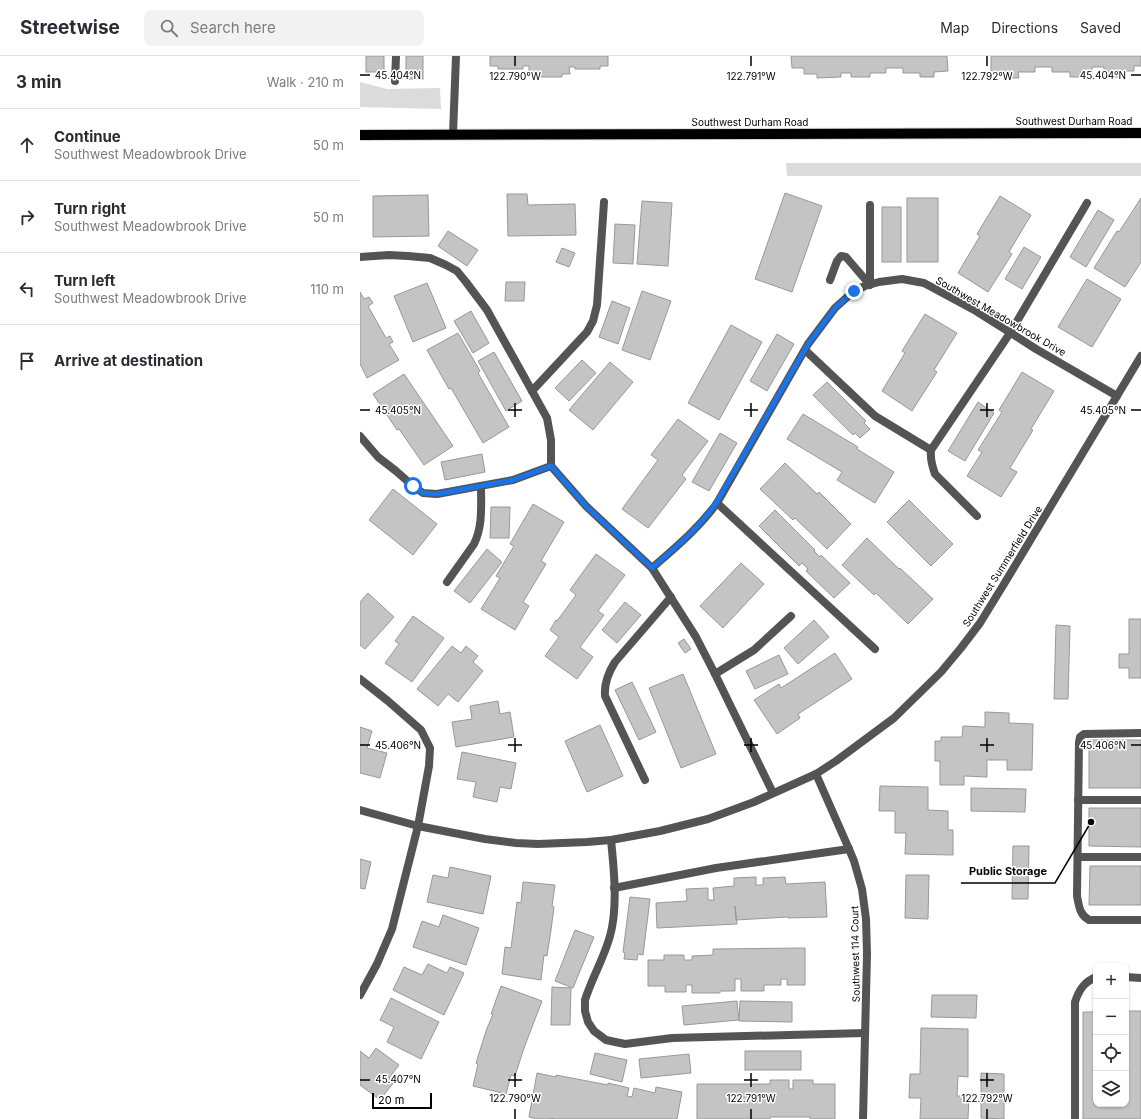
<!DOCTYPE html>
<meta charset="utf-8">
<style>
:root{--surface:#fff;--page:#f2f2f3;--text:#2b2b33;--muted:#7c7c81;--line:#e1e1e2}
body{margin:0;font-family:Inter,sans-serif;background:var(--page);color:var(--text)}
.controls{position:absolute;right:12px;bottom:12px;display:grid;overflow:hidden;border-radius:8px;box-shadow:0 1px 3px #0004}
.controls button{width:36px;height:36px;display:grid;place-items:center;padding:0;border:0;border-bottom:1px solid var(--line);background:var(--surface);color:var(--text);font:20px sans-serif}
.scale{position:absolute;left:12px;bottom:10px;width:60px;box-sizing:border-box;padding-left:4px;border:2px solid #000;border-top:0;font-size:11px;line-height:14px;white-space:nowrap;color:#000;-webkit-text-stroke:3px #fff;paint-order:stroke}
.stop{position:absolute;width:12px;height:12px;margin:-9px;border:3px solid #1a73e8;border-radius:50%;background:#fff}
.stop.end{background:#1a73e8;border-color:#fff;box-shadow:0 1px 4px #0008}
.list{margin:0;padding:0;list-style:none}
h2{display:flex;justify-content:space-between;align-items:center;height:52px;margin:0;padding:0 16px;font-size:17px}
h2 small{font-size:13px;font-weight:400;color:var(--muted)}
.list li{display:grid;grid-template-columns:26px 1fr auto;gap:12px;align-items:center;box-sizing:border-box;height:72px;padding:0 16px;border-top:1px solid var(--line)}
.list b{display:block;font-size:15px;white-space:nowrap}
.list p{margin:0;font-size:13px;white-space:nowrap;color:var(--muted)}
.list em{font-size:13px;font-style:normal;color:var(--muted)}
.icon{flex:none;width:22px;height:22px;fill:none;stroke:currentColor;stroke-width:2;stroke-linecap:round;stroke-linejoin:round}
.map{position:relative;flex:none;width:781px;height:1063px;overflow:hidden}
header{display:flex;align-items:center;gap:24px;box-sizing:border-box;height:56px;padding:0 20px;background:var(--surface);border-bottom:1px solid var(--line)}
header strong{font-size:19px}
nav{display:flex;gap:22px;margin-inline-start:auto;font-size:14px}
.search{width:280px;height:36px;background:var(--page);display:flex;align-items:center;gap:10px;box-sizing:border-box;padding:0 14px;border-radius:8px;color:var(--muted);font-size:15px}
main{display:flex}
aside{flex:1;background:var(--surface)}
.map>svg:first-child{display:block}
.green{fill:#dbdbdb}
.building{fill:#c4c4c4;stroke:#989898}
.lines{fill:none;stroke-linecap:round;stroke-linejoin:round}
.primary-casing{stroke:#dbdbdb;stroke-width:12}
.lane{stroke:#545454;stroke-width:8}
.street{stroke:#545454;stroke-width:8}
.primary{stroke:#000;stroke-width:10}
.route{stroke:#1a73e8;stroke-width:5}
.ticks{fill:none;stroke:#000;stroke-width:1.5}
.labels{text-anchor:middle;dominant-baseline:central;stroke-width:3;stroke-linejoin:round;paint-order:stroke}
.street-label{font-size:10px;fill:#000;stroke:#fff}
.ticks-label{font-size:10px;text-anchor:middle;fill:#000;stroke:#fff;stroke-width:3;stroke-linejoin:round;paint-order:stroke}
.leader{fill:none;stroke:#000;stroke-width:1.5}
.callout-dot{fill:#000;stroke:#fff;stroke-width:1.5}
.callout-label{font-size:11px;text-anchor:middle;font-weight:bold;fill:#000;stroke:#fff;stroke-width:3;stroke-linejoin:round;paint-order:stroke}
</style>
<header>
<strong>Streetwise</strong>
<div class="search"><svg class="icon" aria-label="search" viewBox="0 0 24 24"><circle cx="10" cy="10" r="6"/><path d="M15 15l6 6"/></svg>Search here</div>
<nav><a>Map</a><a>Directions</a><a>Saved</a></nav>
</header>
<main>
<aside>
<h2>3 min<small>Walk · 210 m</small></h2>
<ul class="list">
<li><svg class="icon" aria-label="ahead" viewBox="0 0 24 24"><path d="M12 20V5M6 11l6-6 6 6"/></svg><div><b>Continue</b><p>Southwest Meadowbrook Drive</p></div><em>50 m</em></li>
<li><svg class="icon" aria-label="right" viewBox="0 0 24 24"><path d="M7 20v-9h11M14 6l5 5-5 5"/></svg><div><b>Turn right</b><p>Southwest Meadowbrook Drive</p></div><em>50 m</em></li>
<li><svg class="icon" aria-label="left" viewBox="0 0 24 24"><path d="M17 20v-9H6M10 6l-5 5 5 5"/></svg><div><b>Turn left</b><p>Southwest Meadowbrook Drive</p></div><em>110 m</em></li>
<li><svg class="icon" aria-label="arrive" viewBox="0 0 24 24"><path d="M6 21V4h12l-3 4 3 4H6"/></svg><div><b>Arrive at destination</b></div></li>
</ul>
</aside>
<div class="map">
<svg width="781" height="1063" viewBox="0 0 781 1063">
<rect width="100%" height="100%" fill="#fff"/>
<g class="green">
<polygon points="0,26 27,33 80,32 81,53 0,51"/>
<polygon points="426,107 781,107 781,120 427,120"/>
</g>
<g class="building">
<rect x="6" y="0" width="18" height="16"/>
<rect x="46" y="0" width="17" height="23"/>
<polygon points="130,0 248,0 248,10 240,10 240,13 215,13 215,11 209,11 210,18 202,18 202,21 176,21 176,19 169,19 169,10 163,10 163,13 138,13 138,10 130,10"/>
<polygon points="431,0 587,0 588,15 574,16 574,21 560,21 560,17 543,17 543,12 526,12 526,17 510,17 510,21 491,21 491,17 481,17 481,21 457,22 457,18 444,18 444,12 432,12"/>
<polygon points="631,0 781,0 781,10 774,10 774,15 761,15 761,21 744,21 744,11 732,11 732,21 710,21 710,16 692,16 692,11 675,11 675,16 658,16 659,22 645,22 645,17 631,17"/>
<polygon points="425,137 462,150 432,236 395,223"/>
<polygon points="147,138 167,138 168,149 215,148 216,179 148,180"/>
<polygon points="68,139 69,180 13,181 13,140"/>
<polygon points="640,140 671,159 649,196 652,198 628,236 598,217 620,180 617,178"/>
<rect x="547" y="142" width="31" height="64"/>
<polygon points="781,142 781,206 765,231 734,212 757,175 759,176"/>
<polygon points="282,145 312,147 308,210 277,208"/>
<rect x="522" y="151" width="19" height="55"/>
<polygon points="738,154 754,164 726,211 710,201"/>
<polygon points="255,168 275,169 273,208 253,207"/>
<polygon points="88,175 118,194 107,210 78,190"/>
<polygon points="664,191 681,201 662,233 645,223"/>
<polygon points="202,192 215,197 209,211 196,206"/>
<polygon points="727,223 761,243 732,291 698,271"/>
<polygon points="146,226 165,226 164,245 145,245"/>
<polygon points="67,227 86,272 53,286 34,240"/>
<polygon points="282,235 311,245 290,304 262,294"/>
<polygon points="0,236 4,243 9,241 13,247 8,250 26,282 30,280 33,286 29,288 39,304 7,322 0,308"/>
<polygon points="252,245 270,252 258,288 239,281"/>
<polygon points="111,255 129,287 113,297 94,265"/>
<polygon points="565,258 597,277 574,314 577,316 552,355 522,335 545,297 542,295"/>
<polygon points="371,269 402,286 359,364 328,347"/>
<polygon points="98,277 120,315 118,317 149,371 123,387 91,332 89,333 67,294"/>
<polygon points="417,278 434,288 407,335 390,325"/>
<polygon points="134,296 162,345 146,355 118,305"/>
<polygon points="222,304 236,317 209,345 195,332"/>
<polygon points="250,306 273,326 233,374 209,354"/>
<polygon points="662,316 694,335 671,373 673,374 650,412 657,416 641,441 607,420 622,396 618,394 642,356 639,354"/>
<polygon points="44,318 93,390 64,409 39,373 37,374 13,338"/>
<polygon points="467,326 506,365 504,367 510,373 500,382 495,377 493,379 453,339"/>
<polygon points="618,346 634,357 605,405 588,395"/>
<polygon points="443,358 498,391 497,393 534,416 515,447 477,424 482,416 427,383"/>
<polygon points="318,363 348,385 322,419 326,423 288,472 262,453 298,404 291,399"/>
<polygon points="360,377 377,387 349,435 332,426"/>
<polygon points="122,398 125,416 85,424 81,406"/>
<polygon points="425,407 457,438 459,436 491,468 467,493 435,462 433,464 400,433"/>
<polygon points="33,433 77,468 53,499 9,464"/>
<polygon points="549,444 593,488 571,510 527,466"/>
<polygon points="173,448 204,466 181,505 186,508 163,546 169,550 155,574 121,553 140,522 136,520 154,490 150,488"/>
<polygon points="131,451 150,451 149,482 130,482"/>
<polygon points="415,454 455,494 454,495 460,501 461,499 490,527 474,542 446,515 448,513 442,507 439,510 399,470"/>
<polygon points="507,482 539,513 540,512 573,543 548,568 516,537 514,539 482,509"/>
<polygon points="127,493 142,506 110,547 94,535"/>
<polygon points="236,498 265,519 238,555 244,559 220,591 233,601 217,623 185,600 199,581 190,574 196,564 197,565 216,539 210,534"/>
<polygon points="381,507 404,528 363,572 340,550"/>
<polygon points="8,537 34,561 5,593 0,589 0,546"/>
<polygon points="265,546 281,559 257,587 242,574"/>
<polygon points="53,560 84,582 52,626 25,607 39,588 35,585"/>
<polygon points="769,563 781,563 781,622 769,622 769,612 759,612 759,598 769,598"/>
<polygon points="454,564 469,581 438,608 424,592"/>
<polygon points="696,569 710,570 708,643 694,643"/>
<polygon points="324,583 331,593 325,597 318,587"/>
<polygon points="92,590 101,597 106,590 118,600 113,606 123,615 98,646 88,638 78,650 57,633"/>
<polygon points="475,597 492,623 438,658 440,662 417,678 394,644 419,628 421,632"/>
<polygon points="419,599 428,618 395,633 386,615"/>
<polygon points="323,618 356,698 321,712 289,632"/>
<polygon points="272,626 296,676 279,684 255,634"/>
<polygon points="138,645 140,658 150,656 154,681 96,691 92,666 112,663 110,650"/>
<polygon points="625,656 649,657 649,667 673,668 672,714 647,714 647,704 627,704 627,721 604,720 604,729 580,729 580,705 575,705 575,685 581,685 581,681 602,681 603,670 625,671"/>
<polygon points="240,669 263,720 227,736 205,685"/>
<polygon points="0,671 12,675 7,692 27,697 20,722 0,717"/>
<rect x="729" y="684" width="52" height="48"/>
<polygon points="102,696 156,707 151,733 140,731 137,746 113,741 116,726 97,723"/>
<polygon points="520,730 568,731 568,754 588,755 588,774 593,774 593,799 545,798 546,777 535,777 535,755 519,755"/>
<polygon points="611,732 666,733 665,756 611,755"/>
<polygon points="729,752 781,752 781,791 729,790"/>
<polygon points="653,790 669,790 668,843 652,843"/>
<polygon points="0,803 11,806 5,833 0,832"/>
<polygon points="730,810 781,810 781,849 729,849"/>
<polygon points="90,811 131,820 123,858 67,846 73,819 88,822"/>
<polygon points="546,819 569,819 568,863 545,862"/>
<polygon points="396,821 396,829 403,829 403,822 425,821 426,828 465,826 467,861 428,862 428,861 376,864 375,850 377,868 297,872 296,847 327,845 326,833 348,832 348,844 354,844 353,832 374,830 374,822"/>
<polygon points="163,826 195,829 192,850 194,851 191,874 187,900 184,899 181,924 142,918 145,891 151,892 157,846 161,847"/>
<polygon points="270,841 290,843 283,899 278,898 277,904 264,903 265,897 263,896"/>
<polygon points="83,859 119,872 106,909 53,891 62,865 79,871"/>
<polygon points="215,874 234,881 213,932 195,925"/>
<polygon points="445,892 445,929 427,929 427,923 421,923 421,929 404,929 404,935 381,935 381,923 375,923 375,935 360,935 360,937 332,937 332,929 326,929 326,936 305,936 305,930 288,930 288,904 304,904 304,899 324,899 324,904 332,904 332,900 353,899 353,893"/>
<polygon points="68,908 87,917 90,911 104,917 84,959 33,934 44,911 62,919"/>
<polygon points="141,930 182,945 164,992 155,1020 151,1019 146,1038 113,1030 118,1008 116,1007 126,975 133,958 131,958"/>
<polygon points="192,931 211,932 210,969 191,969"/>
<polygon points="572,939 617,939 616,962 571,961"/>
<polygon points="31,942 79,966 61,1003 27,986 34,971 20,964"/>
<polygon points="377,945 379,964 324,969 322,950"/>
<polygon points="380,945 432,946 432,966 379,965"/>
<polygon points="766,955 781,955 781,1063 723,1063 723,956 736,956 736,1048 766,1048"/>
<polygon points="561,972 608,973 608,1021 598,1020 597,1040 609,1040 608,1063 560,1063 561,1042 549,1042 550,1018 560,1018"/>
<polygon points="16,992 39,1009 29,1022 34,1026 20,1044 0,1029 0,995 9,1002"/>
<rect x="385" y="995" width="56" height="19"/>
<polygon points="235,997 267,1004 262,1026 230,1018"/>
<polygon points="329,998 331,1017 281,1022 279,1003"/>
<polygon points="177,1017 196,1021 196,1019 248,1029 248,1027 269,1032 267,1040 272,1041 274,1032 295,1037 296,1031 322,1036 317,1063 195,1063 190,1062 190,1063 177,1063 169,1061"/>
<polygon points="621,1017 644,1018 644,1063 621,1062"/>
<polygon points="410,1024 429,1024 429,1033 433,1033 433,1024 453,1024 453,1028 475,1028 475,1063 450,1063 450,1061 410,1061 410,1063 337,1063 337,1028 410,1028"/>
</g>
<g class="lines">
<g class="primary-casing">
<polyline id="primary" points="0,79 781,77"/>
</g>
<g class="lane">
<polyline points="35,25 36,0"/>
<polyline points="93,78 96,0"/>
<polyline points="0,201 29,199 48,200 70,202 86,209 97,215 106,226 127,254 187,362 191,384 191,410 226,450 292,512 336,581 355,618 413,737"/>
<polyline points="470,224 477,205 481,200 486,201 510,229 510,149"/>
<path d="M445,294L515,360L571,394C570,403 572,410 575,418L617,460"/>
<polyline points="172,335 227,276 233,265 237,249 244,146"/>
<polyline points="0,380 18,401 36,415 53,430 63,437 77,438 153,424 191,410"/>
<polyline points="571,394 650,277 727,147"/>
<polyline points="357,447 515,593"/>
<path d="M292,512C315,492 339,472 357,447L448,288L475,252L494,235L505,230L519,226L542,223L564,227L616,255L676,293L757,340"/>
<path d="M87,526L114,488C123,470 121,449 121,430"/>
<polyline points="355,618 394,594 431,560"/>
<path d="M781,677L724,678L720,681L719,686L717,840C719,851 720,859 729,864H781"/>
<path d="M285,724L245,640C244,627 248,617 255,606L311,541"/>
<polyline points="718,744 781,744"/>
<path d="M251,784C254,813 258,852 250,880C244,902 232,922 225,944V955L228,966L234,975L246,984L265,988L312,982L505,977"/>
<polyline points="718,801 781,801"/>
<polyline points="254,832 356,812 489,793"/>
<polyline points="766,921 781,922"/>
<path d="M715,1063V946C719,934 724,926 736,921"/>
</g>
<g class="street">
<polyline points="0,623 28,645 61,674 70,692 69,710 58,770 32,873 17,908 0,939"/>
<polyline points="456,718 489,793 494,805 502,833 506,863 507,898 503,1063"/>
<polyline points="0,754 58,770 125,783 156,787 178,788 227,786 251,784 300,775 348,763 394,746 456,718 476,705 534,662 581,616 601,592 620,567 644,528 781,300"/>
</g>
<use href="#primary" class="primary"/>
</g>
<g class="lines">
<path class="route" d="M53,430L63,437L77,438L153,424L191,410L226,450L292,512C315,492 339,472 356,447L448,288L475,252L494,235"/>
</g>
<path class="ticks" d="M155,0V10M391,0V10M627,0V10M0,19H10M771,19H781M155,347V361M391,347V361M627,347V361M0,354H10M148,354H162M384,354H398M620,354H634M771,354H781M155,682V696M391,682V696M627,682V696M0,689H10M148,689H162M384,689H398M620,689H634M771,689H781M155,1017V1031M391,1017V1031M627,1017V1031M0,1024H10M148,1024H162M384,1024H398M620,1024H634M155,1053V1063M391,1053V1063M627,1053V1063"/>
<g class="labels">
<g class="street-label">
<text x="714" y="65">Southwest Durham Road</text>
<text x="390" y="66">Southwest Durham Road</text>
<text transform="translate(641 260) rotate(30)">Southwest Meadowbrook Drive</text>
<text transform="translate(642 510) rotate(-58)">Southwest Summerfield Drive</text>
<text transform="translate(495 898) rotate(-91)">Southwest 114 Court</text>
</g>
</g>
<g class="ticks-label">
<text x="743" y="23">45.404°N</text>
<text x="38" y="23">45.404°N</text>
<text x="155" y="24">122.790°W</text>
<text x="391" y="24">122.791°W</text>
<text x="627" y="24">122.792°W</text>
<text x="743" y="358">45.405°N</text>
<text x="38" y="358">45.405°N</text>
<text x="743" y="693">45.406°N</text>
<text x="38" y="693">45.406°N</text>
<text x="38" y="1027">45.407°N</text>
<text x="155" y="1046">122.790°W</text>
<text x="391" y="1046">122.791°W</text>
<text x="627" y="1046">122.792°W</text>
</g>
<path class="leader" d="M731 766L695 827H601"/>
<circle class="callout-dot" cx="731" cy="766" r="4"/>
<g class="callout-label">
<text x="648" y="819">Public Storage</text>
</g>
</svg>
<div class="controls">
<button>+</button>
<button>−</button>
<button><svg class="icon" aria-label="locate" viewBox="0 0 24 24"><circle cx="12" cy="12" r="6"/><path d="M12 2v4M12 18v4M2 12h4M18 12h4"/></svg></button>
<button><svg class="icon" aria-label="layers" viewBox="0 0 24 24"><path d="M12 4l9 5-9 5-9-5zM3 14l9 5 9-5"/></svg></button>
</div>
<div class="scale">20 m</div>
<div class="stop" style="left:53px;top:430px"></div>
<div class="stop end" style="left:494px;top:235px"></div>
</div>
</main>
